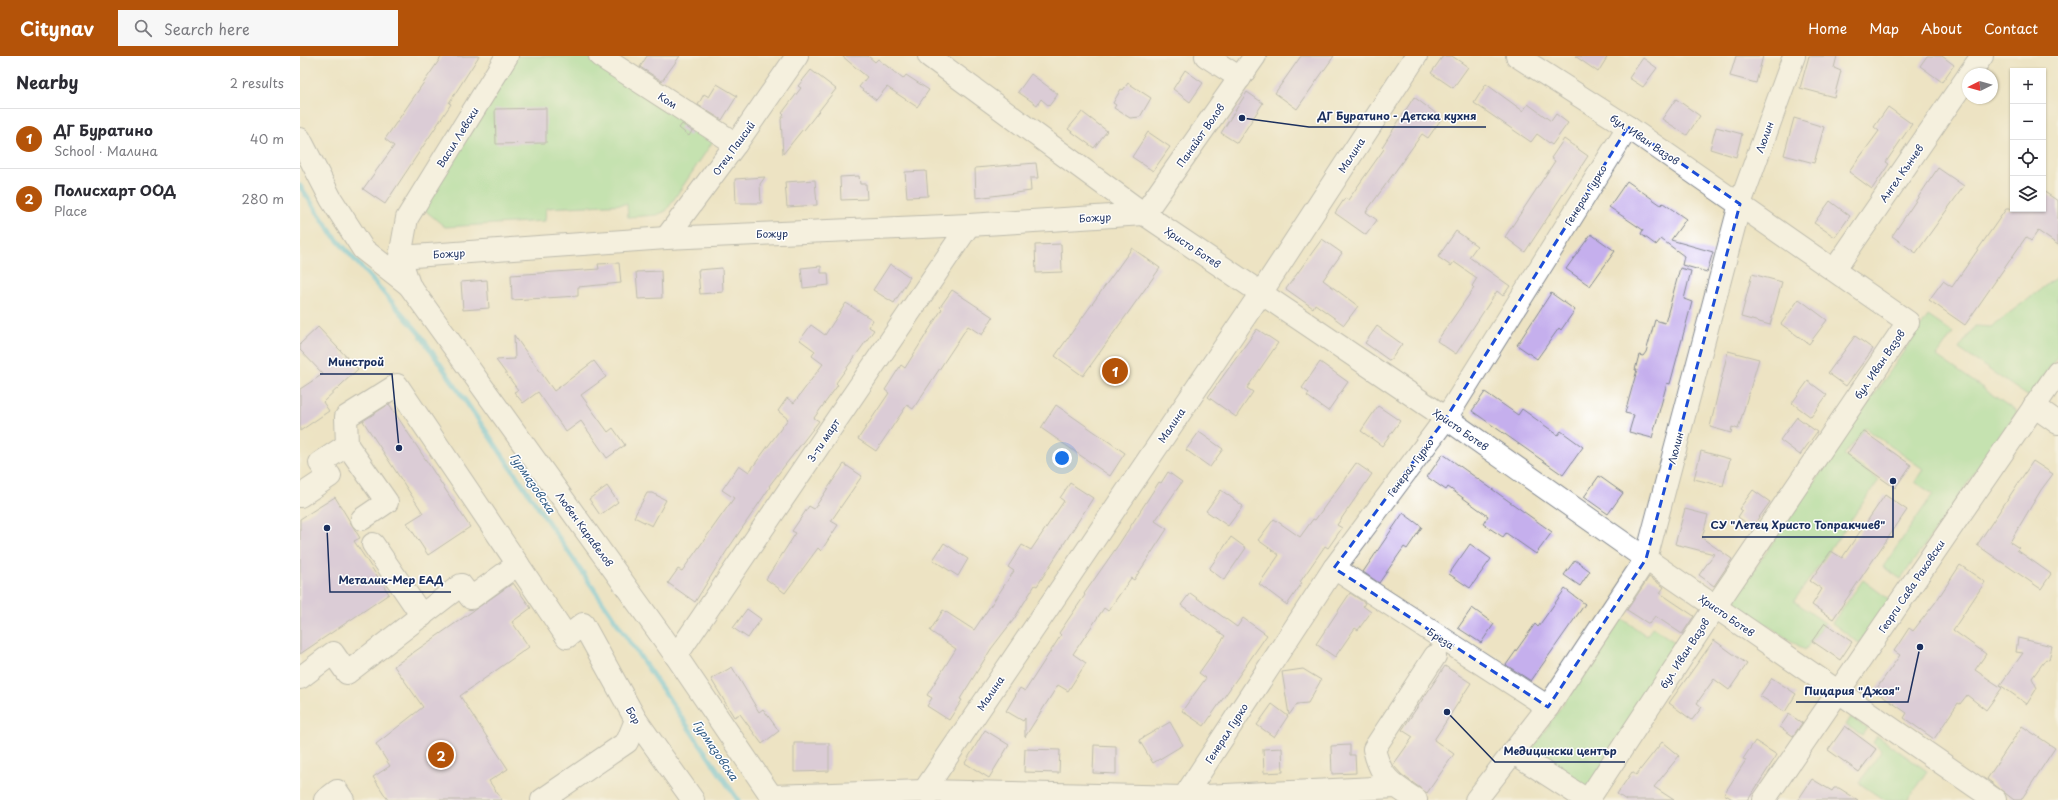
<!DOCTYPE html>
<meta charset="utf-8">
<style>
:root{--surface:#fff;--page:#f7f7f7;--text:#2b2b33;--muted:#7c7c81;--line:#e1e1e2;--accent:#b45309}
body{margin:0;font-family:"Playpen Sans",sans-serif;background:var(--page);color:var(--text)}
.controls{position:absolute;right:12px;top:12px;display:grid;overflow:hidden;border-radius:0px;box-shadow:0 1px 3px #0004}
.controls button{width:36px;height:36px;display:grid;place-items:center;padding:0;border:0;border-bottom:1px solid var(--line);background:var(--surface);color:var(--text);font:20px sans-serif}
.compass{position:absolute;left:1662px;top:12px;width:36px;height:36px;border-radius:50%;background:var(--surface);box-shadow:0 1px 3px #0004;rotate:265deg}
.you{position:absolute;left:762px;top:402px;width:14px;height:14px;margin:-10px;border:3px solid #fff;border-radius:50%;background:#1a73e8;box-shadow:0 0 0 6px #1a73e833}
.badge{display:grid;place-items:center;width:26px;height:26px;border-radius:50%;background:var(--accent);color:#fff;font-size:13px;font-weight:700}
.pin{position:absolute;translate:-50% -50%;border:2px solid #fff;box-shadow:0 1px 4px #0006}
.list{margin:0;padding:0;list-style:none}
h2{display:flex;justify-content:space-between;align-items:center;height:52px;margin:0;padding:0 16px;font-size:17px}
h2 small{font-size:13px;font-weight:400;color:var(--muted)}
.list li{display:grid;grid-template-columns:26px 1fr auto;gap:12px;align-items:center;box-sizing:border-box;height:60px;padding:0 16px;border-top:1px solid var(--line)}
.list b{display:block;font-size:15px;white-space:nowrap}
.list p{margin:0;font-size:13px;white-space:nowrap;color:var(--muted)}
.list em{font-size:13px;font-style:normal;color:var(--muted)}
.icon{flex:none;width:22px;height:22px;fill:none;stroke:currentColor;stroke-width:2;stroke-linecap:round;stroke-linejoin:round}
.map{position:relative;flex:none;width:1758px;height:744px;overflow:hidden}
header{display:flex;align-items:center;gap:24px;box-sizing:border-box;height:56px;padding:0 20px;background:var(--accent);color:#fff}
header strong{font-size:19px}
nav{display:flex;gap:22px;margin-inline-start:auto;font-size:14px}
.search{width:280px;height:36px;background:var(--page);display:flex;align-items:center;gap:10px;box-sizing:border-box;padding:0 14px;border-radius:0px;color:var(--muted);font-size:15px}
main{display:flex}
aside{flex:1;background:var(--surface)}
.map>svg:first-child{display:block}
.green{fill:#96df9a;stroke:#58877c}
.lines{fill:none;stroke-linecap:round;stroke-linejoin:round}
.stream{stroke:#62c3e0;stroke-width:5}
.building{fill:#c5afed}
.minor-casing{stroke:#848990;stroke-width:24}
.minor{stroke:#fff;stroke-width:22}
.marked{fill:none;stroke:#1d4ed8;stroke-width:3;stroke-dasharray:8 5;stroke-linejoin:round}
.labels{text-anchor:middle;dominant-baseline:central;stroke-width:3;stroke-linejoin:round;paint-order:stroke}
.street-label{font-size:10px;fill:#1b2f5e;stroke:#fff}
.water-label{font-size:11px;font-style:italic;fill:#305b85;stroke:#fff}
.leader{fill:none;stroke:#1b2f5e;stroke-width:1.5}
.callout-dot{fill:#1b2f5e;stroke:#fff;stroke-width:1.5}
.callout-label{font-size:11px;text-anchor:middle;font-weight:bold;fill:#1b2f5e;stroke:#fff;stroke-width:3;stroke-linejoin:round;paint-order:stroke}
</style>
<header>
<strong>Citynav</strong>
<div class="search"><svg class="icon" aria-label="search" viewBox="0 0 24 24"><circle cx="10" cy="10" r="6"/><path d="M15 15l6 6"/></svg>Search here</div>
<nav><a>Home</a><a>Map</a><a>About</a><a>Contact</a></nav>
</header>
<main>
<aside>
<h2>Nearby<small>2 results</small></h2>
<ul class="list">
<li><span class="badge">1</span><div><b>ДГ Буратино</b><p>School · Малина</p></div><em>40 m</em></li>
<li><span class="badge">2</span><div><b>Полисхарт ООД</b><p>Place</p></div><em>280 m</em></li>
</ul>
</aside>
<div class="map">
<svg width="1758" height="744" viewBox="0 0 1758 744">
<rect width="100%" height="100%" fill="#fff"/>
<filter id="ink" filterUnits="userSpaceOnUse"><feTurbulence type="fractalNoise" baseFrequency=".025" numOctaves="2"/><feDisplacementMap in="SourceGraphic" scale="8" xChannelSelector="R" yChannelSelector="G"/><feConvolveMatrix kernelMatrix="1 2 1 2 8 2 1 2 1" color-interpolation-filters="sRGB"/></filter>
<filter id="wash" filterUnits="userSpaceOnUse"><feTurbulence type="fractalNoise" baseFrequency=".012" numOctaves="4" result="noise"/><feDisplacementMap in="SourceGraphic" scale="16" xChannelSelector="R" yChannelSelector="G"/><feGaussianBlur stdDeviation="0.9" result="paint"/><feColorMatrix in="noise" values="0 0 0 0 0 0 0 0 0 0 0 0 0 0 0 0 0 1.4 0 .05"/><feComposite in="paint" operator="in"/></filter>
<g filter="url(#wash)">
<rect width="100%" height="100%" fill="#ede3c3"/>
<g class="green">
<polygon points="210,0 305,0 422,72 366,155 357,159 328,161 327,148 246,152 245,165 145,171 121,151"/>
<polygon points="1758,220 1758,300 1729,341 1659,293 1675,270 1691,271"/>
<polygon points="1628,260 1653,277 1637,300 1717,356 1601,523 1583,511 1633,438 1615,426 1623,413 1565,372 1544,399 1579,424 1494,545 1525,567 1505,594 1432,546"/>
<polygon points="1563,524 1591,545 1559,587 1532,567"/>
<polygon points="1321,562 1347,580 1352,571 1382,591 1287,733 1231,695"/>
<polygon points="1551,661 1567,672 1562,679 1546,669"/>
<polygon points="1577,680 1627,715 1607,744 1584,744 1559,727 1582,694 1573,687"/>
</g>
<g class="lines">
<polyline class="stream" points="0,130 33,179 119,277 438,744"/>
</g>
<g id="blocks">
<g class="building">
<polygon points="142,0 179,0 149,47 151,48 85,148 63,133 94,90 85,83"/>
<polygon points="347,0 380,0 362,25 340,11"/>
<polygon points="542,0 568,0 575,6 578,3 603,23 606,19 629,34 617,51 587,31 576,44 559,31 567,21"/>
<polygon points="1001,0 1034,0 997,53 975,37"/>
<polygon points="1143,0 1152,0 1168,11 1153,32 1131,17"/>
<polygon points="1275,0 1308,0 1298,16"/>
<polygon points="1436,0 1463,0 1456,27 1430,20"/>
<polygon points="1509,0 1537,0 1534,12 1541,15 1534,41 1500,32"/>
<polygon points="1627,0 1642,0 1654,9 1642,26 1620,10"/>
<polygon points="1343,2 1357,12 1343,31 1329,22"/>
<polygon points="511,14 536,33 504,74 503,73 483,98 481,63 484,59 482,57 501,32 498,30"/>
<polygon points="885,14 903,27 890,46 873,33"/>
<polygon points="731,18 758,38 749,50 741,43 737,49 718,36"/>
<polygon points="828,27 851,42 840,61 830,62 814,52 816,49 813,47 821,33 823,34"/>
<polygon points="417,28 437,40 422,64 398,49 404,38 409,41"/>
<polygon points="1186,28 1223,55 1228,48 1251,65 1256,58 1268,67 1252,89 1237,78 1231,86 1174,47"/>
<polygon points="947,36 963,47 937,87 921,77"/>
<polygon points="1114,41 1142,62 1128,82 1122,78 1066,156 1077,164 1066,179 1035,157 1045,142 1048,144 1084,93 1082,91"/>
<polygon points="1376,43 1400,60 1387,79 1362,63"/>
<polygon points="1588,51 1612,68 1586,106 1589,108 1572,133 1549,116 1579,75 1574,71"/>
<polygon points="246,52 246,87 196,88 195,53"/>
<polygon points="782,56 807,75 794,92 768,73"/>
<polygon points="1494,62 1524,71 1514,107 1484,99"/>
<polygon points="382,68 392,75 389,80 379,72"/>
<polygon points="1416,71 1442,78 1436,101 1410,93"/>
<polygon points="848,76 870,91 853,115 832,101"/>
<polygon points="1264,83 1288,100 1225,196 1205,181 1255,105 1251,102"/>
<polygon points="736,107 738,122 730,122 731,135 676,142 675,112"/>
<polygon points="1638,112 1664,130 1616,197 1592,180"/>
<polygon points="626,115 628,140 607,141 605,116"/>
<polygon points="559,120 560,128 566,128 567,143 541,144 540,121"/>
<polygon points="465,121 460,128 461,147 436,147 435,123"/>
<polygon points="515,124 517,149 487,151 485,126"/>
<polygon points="1327,125 1361,149 1363,147 1386,163 1371,184 1413,196 1407,216 1382,209 1384,200 1361,183 1356,189 1341,178 1343,174 1309,151"/>
<polygon points="1743,135 1758,145 1758,189 1738,175 1731,185 1726,181 1665,269 1629,244 1643,225 1652,231 1706,153 1743,153"/>
<polygon points="1530,145 1550,160 1535,181 1514,167"/>
<polygon points="1156,175 1177,190 1169,201 1210,230 1203,240 1197,235 1156,298 1137,285 1174,232 1172,230 1177,222 1154,206 1151,210 1138,201"/>
<polygon points="1291,178 1315,195 1290,230 1266,213"/>
<polygon points="1022,183 1042,197 1023,224 1058,250 1044,269 1015,248 1013,252 986,233"/>
<polygon points="761,188 762,216 736,217 735,189"/>
<polygon points="832,192 860,212 783,320 755,300"/>
<polygon points="319,207 321,227 278,231 278,240 212,244 211,219 299,213 298,208"/>
<polygon points="590,208 610,221 594,247 573,234"/>
<polygon points="521,210 521,217 528,217 529,229 503,232 501,212"/>
<polygon points="422,212 423,236 400,238 398,214"/>
<polygon points="1380,212 1391,215 1384,243 1392,246 1370,328 1367,327 1352,382 1329,376 1334,359 1325,357 1337,314 1335,314 1339,299 1343,300 1346,296 1355,264 1365,267"/>
<polygon points="361,215 362,242 338,243 336,216"/>
<polygon points="1452,218 1482,226 1470,269 1441,261"/>
<polygon points="187,224 189,252 163,254 161,226"/>
<polygon points="652,234 693,261 682,279 668,270 613,353 607,349 576,395 558,383 589,337 585,334 601,309 605,312 642,253 640,251"/>
<polygon points="1251,237 1275,254 1261,274 1259,272 1237,303 1217,289"/>
<polygon points="1499,243 1527,264 1509,288 1481,268"/>
<polygon points="546,247 573,264 569,271 574,274 536,327 538,329 514,362 519,365 469,430 470,431 426,496 395,546 368,527 378,513 382,515 434,442 422,434 439,409 449,416 488,363 478,355 487,342 494,347 523,308 512,300 515,295 500,284 511,269 525,279"/>
<polygon points="1077,270 1102,288 1090,305 1065,287"/>
<polygon points="18,271 58,313 23,346 29,355 0,375 0,333 23,318 0,294 0,288"/>
<polygon points="957,273 978,287 947,332 953,336 936,361 908,341"/>
<polygon points="214,279 254,335 294,305 306,321 281,339 308,376 313,372 325,389 307,402 281,365 266,376 238,336 223,347 214,336 218,334 196,304 215,303"/>
<polygon points="1555,280 1573,293 1546,330 1528,317"/>
<polygon points="1428,295 1459,303 1438,373 1432,371 1431,377 1410,371"/>
<polygon points="1020,306 1048,326 1028,355 1007,340 1009,337 1002,332"/>
<polygon points="1508,325 1527,339 1511,361 1492,347"/>
<polygon points="1185,336 1218,359 1222,353 1258,379 1261,375 1283,391 1263,419 1172,355"/>
<polygon points="89,348 170,471 128,499 107,467 123,457 63,365"/>
<polygon points="756,349 825,397 810,420 741,372"/>
<polygon points="1078,350 1100,365 1082,390 1061,375"/>
<polygon points="1497,361 1517,376 1500,399 1480,384"/>
<polygon points="1563,375 1611,409 1595,432 1547,398"/>
<polygon points="899,376 923,393 910,411 886,394"/>
<polygon points="1401,395 1430,403 1423,430 1394,423"/>
<polygon points="1143,398 1252,476 1236,498 1206,477 1203,481 1183,468 1188,460 1148,431 1146,434 1127,421"/>
<polygon points="1733,405 1753,418 1741,434 1710,486 1719,492 1717,494 1751,518 1741,533 1677,489"/>
<polygon points="1056,407 1072,418 1037,469 1042,472 1028,492 1025,490 1000,526 1002,527 987,549 959,528 979,499 958,484 974,463 1000,481 1013,463 1015,464"/>
<polygon points="544,408 562,420 531,465 538,469 521,495 518,492 485,537 466,523 496,477 492,475 509,450 514,453"/>
<polygon points="868,416 882,426 855,465 867,473 834,524 831,522 808,555 804,552 773,598 786,607 768,635 758,629 725,681 725,662 723,665 706,655 720,632 725,635 761,579 759,577 785,539 784,538 819,488 859,426 861,427"/>
<polygon points="1299,420 1323,437 1308,458 1284,441"/>
<polygon points="770,427 793,442 737,530 735,529 714,563 691,593 660,643 662,644 649,664 627,650 632,642 627,639 656,593 630,575 643,554 674,574 714,515 708,511 722,489 731,494 764,445 760,442"/>
<polygon points="307,430 318,446 300,459 289,443"/>
<polygon points="921,434 943,450 928,470 906,455"/>
<polygon points="1453,434 1470,446 1452,471 1438,461 1442,455 1439,453"/>
<polygon points="347,437 352,437 366,444 352,470 334,461"/>
<polygon points="1585,439 1607,454 1533,563 1512,549 1522,533 1510,525 1531,495 1542,502"/>
<polygon points="35,441 60,482 54,485 89,538 0,598 0,463"/>
<polygon points="1385,453 1408,459 1402,482 1432,503 1414,530 1399,519 1414,498 1375,488"/>
<polygon points="1103,457 1122,471 1107,493 1104,491 1079,527 1063,516"/>
<polygon points="931,481 946,492 924,524 909,513"/>
<polygon points="644,487 668,503 658,520 633,504"/>
<polygon points="1170,488 1191,503 1170,532 1149,518"/>
<polygon points="1275,504 1290,515 1280,530 1264,519"/>
<polygon points="1660,509 1685,526 1653,574 1686,598 1675,614 1702,632 1686,654 1667,639 1660,648 1658,647 1634,683 1604,662 1607,657 1575,635 1600,599 1594,595 1609,572 1613,575 1635,547"/>
<polygon points="1349,521 1364,531 1360,537 1394,560 1382,578 1355,560 1349,568 1327,554"/>
<polygon points="213,527 231,552 212,566 229,591 160,640 208,713 189,725 202,744 88,744 73,721 90,710 76,688 123,651 94,610"/>
<polygon points="1265,533 1285,548 1231,625 1206,609 1235,568 1238,571"/>
<polygon points="890,537 937,571 943,562 967,579 904,670 882,655 906,622 899,617 925,580 881,549"/>
<polygon points="1050,537 1065,547 1063,550 1071,556 1058,574 1055,572 1035,601 1016,588"/>
<polygon points="1172,552 1194,568 1181,587 1158,572"/>
<polygon points="447,553 461,563 448,582 433,572"/>
<polygon points="1525,567 1552,586 1540,604 1512,585"/>
<polygon points="1718,582 1752,590 1749,604 1746,603 1732,622 1737,632 1727,648 1700,629 1723,597 1716,596"/>
<polygon points="1414,584 1447,608 1429,634 1414,623 1397,647 1402,651 1392,664 1369,647"/>
<polygon points="1145,610 1171,627 1134,684 1154,698 1127,737 1102,719 1093,709 1113,681 1102,674"/>
<polygon points="432,611 459,656 463,653 479,675 462,688 440,658 434,661 411,623"/>
<polygon points="1003,613 1021,624 1008,647 997,648 989,659 982,616"/>
<polygon points="1472,622 1496,638 1485,656 1460,640"/>
<polygon points="972,648 988,660 974,681 957,669"/>
<polygon points="1489,658 1502,667 1493,680 1480,671"/>
<polygon points="870,666 883,689 853,707 839,684"/>
<polygon points="1545,670 1576,693 1559,716 1528,694"/>
<polygon points="1722,670 1755,692 1721,744 1714,744 1687,723"/>
<polygon points="685,674 709,689 689,722 665,707"/>
<polygon points="1455,685 1477,699 1448,744 1434,744 1424,738 1446,704 1443,703"/>
<polygon points="1362,686 1379,700 1354,731 1374,744 1326,744 1317,738 1332,716 1336,719"/>
<polygon points="494,687 529,687 529,715 494,716"/>
<polygon points="794,689 816,690 816,718 793,717"/>
<polygon points="1050,689 1050,699 1055,699 1056,717 1032,718 1031,690"/>
<polygon points="982,692 983,716 964,717 963,693"/>
<polygon points="725,693 760,694 759,717 724,716"/>
<polygon points="1512,723 1532,735 1534,732 1539,732 1558,744 1498,744"/>
</g>
</g>
</g>
<g filter="url(#ink)">
<use href="#blocks" fill-opacity="0" stroke="#848990" stroke-width="1"/>
<g class="lines">
<g class="minor-casing">
<g id="minor">
<polyline points="207,0 107,162 100,201 109,229 376,600 474,744"/>
<polyline points="300,0 436,88"/>
<polyline points="629,0 844,158 1146,362 1346,503 1695,744"/>
<polyline points="906,0 940,22"/>
<polyline points="1217,0 1328,71 1608,266 1415,551 1288,744"/>
<polyline points="1669,18 1682,0"/>
<polyline points="0,83 31,143 63,193 109,229"/>
<polyline points="366,182 436,88 497,0"/>
<polyline points="100,201 366,182 669,169 844,158 955,0"/>
<polyline points="1535,213 1668,20"/>
<polyline points="1734,350 1758,367"/>
<polyline points="0,440 30,420 20,407 47,389"/>
<polyline points="62,463 87,446 47,389 46,361 97,329 267,581 283,568 336,664 393,744"/>
<polyline points="73,488 122,560"/>
<polyline points="1034,512 1248,651"/>
<polyline points="376,600 669,169"/>
<polyline points="0,622 33,597 47,617 161,529 171,542 218,508"/>
<polyline points="1214,697 1287,744"/>
<polyline points="624,735 961,237 1116,0"/>
<polyline points="472,740 624,735 884,741 1096,731"/>
<polyline points="25,744 37,735 43,744"/>
<polyline points="242,744 327,686 336,664"/>
<polyline points="882,744 1034,512 1146,362 1328,71"/>
<path d="M1116,744C1092,728 1081,723 1074,693L1135,600"/>
<polyline points="1176,744 1248,651 1346,503 1440,148 1494,0"/>
<polyline points="1464,744 1758,316"/>
</g>
</g>
<use href="#minor" class="minor"/>
</g>
</g>
<path d="M0 0H1758V744H0ZM1328,71L1440,148L1346,503L1248,651L1034,512L1146,362Z" fill="#ede3c3" fill-opacity=".55" fill-rule="evenodd"/>
<path class="marked" d="M1328,71L1440,148L1346,503L1248,651L1034,512L1146,362Z"/>
<g class="labels">
<g class="street-label">
<text transform="translate(368 44) rotate(33)">Ком</text>
<text transform="translate(900 79) rotate(-55)">Панайот Волов</text>
<text transform="translate(157 81) rotate(-58)">Васил Левски</text>
<text transform="translate(1464 81) rotate(-70)">Люлин</text>
<text transform="translate(1345 83) rotate(34)">бул. Иван Вазов</text>
<text transform="translate(433 92) rotate(-54)">Отец Паисий</text>
<text transform="translate(1051 99) rotate(-57)">Малина</text>
<text transform="translate(1601 117) rotate(-55)">Ангел Кънчев</text>
<text transform="translate(1285 139) rotate(-58)">Генерал Гурко</text>
<text transform="translate(795 161) rotate(-4)">Божур</text>
<text transform="translate(472 177) rotate(-2)">Божур</text>
<text transform="translate(893 191) rotate(34)">Христо Ботев</text>
<text transform="translate(149 197) rotate(-4)">Божур</text>
<text transform="translate(1579 308) rotate(-56)">бул. Иван Вазов</text>
<text transform="translate(871 369) rotate(-56)">Малина</text>
<text transform="translate(1161 373) rotate(35)">Христо Ботев</text>
<text transform="translate(523 384) rotate(-56)">3-ти март</text>
<text transform="translate(1375 392) rotate(-75)">Люлин</text>
<text transform="translate(1110 411) rotate(-53)">Генерал Гурко</text>
<text transform="translate(285 473) rotate(54)">Любен Каравелов</text>
<text transform="translate(1611 530) rotate(-56)">Георги Сава Раковски</text>
<text transform="translate(1427 559) rotate(35)">Христо Ботев</text>
<text transform="translate(1141 582) rotate(33)">Бреза</text>
<text transform="translate(1384 597) rotate(-57)">бул. Иван Вазов</text>
<text transform="translate(690 637) rotate(-56)">Малина</text>
<text transform="translate(334 659) rotate(59)">Бор</text>
<text transform="translate(926 677) rotate(-57)">Генерал Гурко</text>
</g>
<g class="water-label">
<text transform="translate(233 427) rotate(56)">Гурмазовска</text>
<text transform="translate(416 694) rotate(56)">Гурмазовска</text>
</g>
</g>
<path class="leader" d="M942 62L1009 71H1186M99 392L92 318H20M1593 425L1593 481H1402M27 472L30 536H151M1620 591L1608 646H1496M1147 656L1195 706H1325"/>
<g class="callout-dot">
<circle cx="942" cy="62" r="4"/>
<circle cx="99" cy="392" r="4"/>
<circle cx="1593" cy="425" r="4"/>
<circle cx="27" cy="472" r="4"/>
<circle cx="1620" cy="591" r="4"/>
<circle cx="1147" cy="656" r="4"/>
</g>
<g class="callout-label">
<text x="1097" y="64">ДГ Буратино - Детска кухня</text>
<text x="56" y="310">Минстрой</text>
<text x="1498" y="473">СУ "Летец Христо Топракчиев"</text>
<text x="91" y="528">Металик-Мер ЕАД</text>
<text x="1552" y="639">Пицария "Джоя"</text>
<text x="1260" y="699">Медицински център</text>
</g>
</svg>
<div class="controls">
<button>+</button>
<button>−</button>
<button><svg class="icon" aria-label="locate" viewBox="0 0 24 24"><circle cx="12" cy="12" r="6"/><path d="M12 2v4M12 18v4M2 12h4M18 12h4"/></svg></button>
<button><svg class="icon" aria-label="layers" viewBox="0 0 24 24"><path d="M12 4l9 5-9 5-9-5zM3 14l9 5 9-5"/></svg></button>
</div>
<svg class="compass" viewBox="-18 -18 36 36"><path d="M0-13l5 13h-10z" fill="#e53935"/><path d="M0 13l5-13h-10z" fill="#7c7c81"/></svg>
<div class="you"></div>
<div class="pin badge" style="left:815px;top:315px">1</div>
<div class="pin badge" style="left:141px;top:699px">2</div>
</div>
</main>
